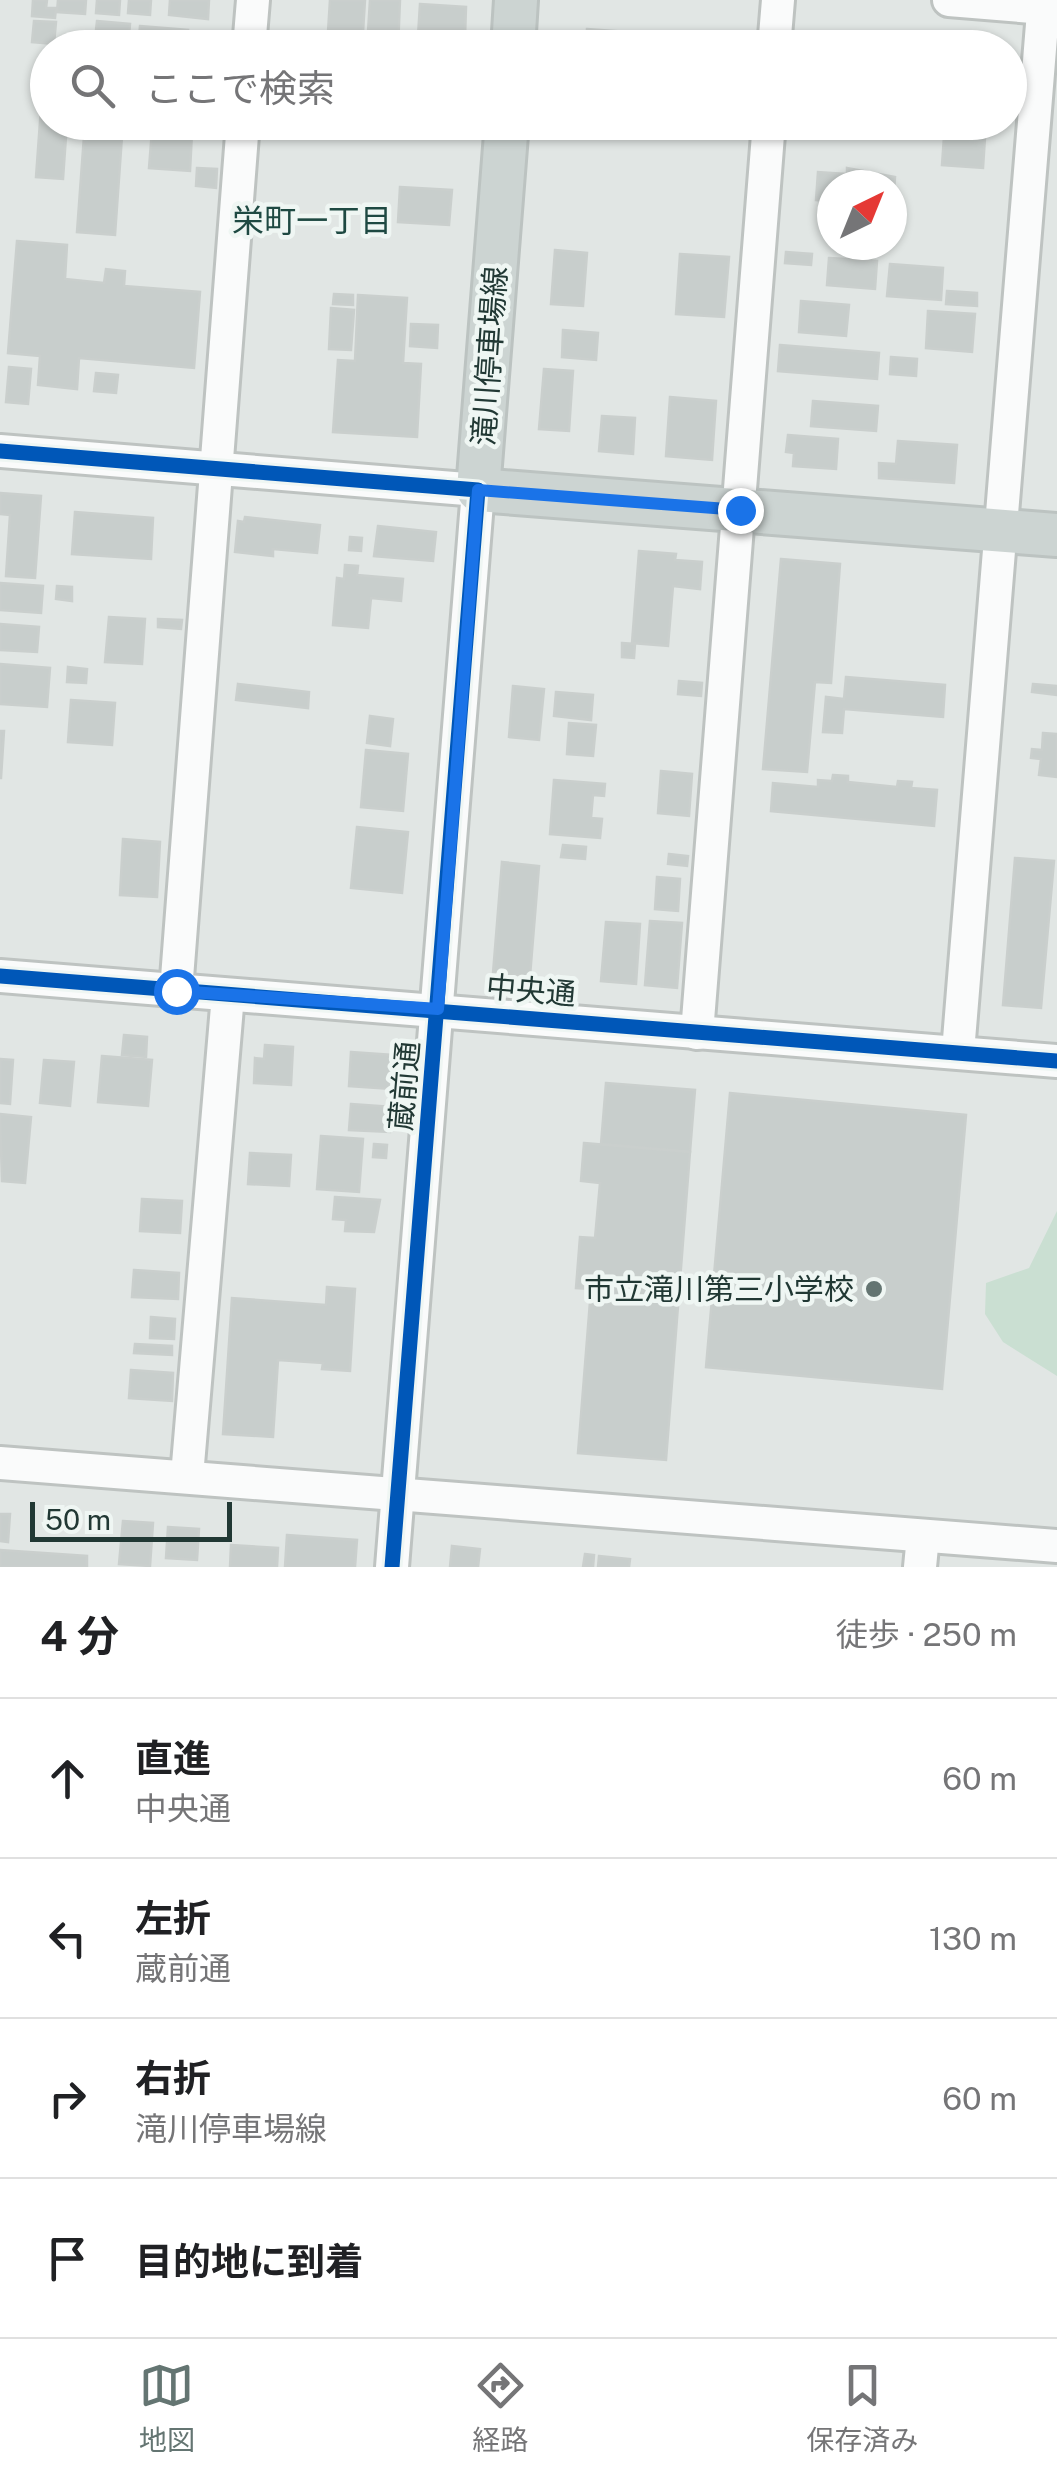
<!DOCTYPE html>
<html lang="ja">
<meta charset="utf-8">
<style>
:root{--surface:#fff;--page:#f6f6f6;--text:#202124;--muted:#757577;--line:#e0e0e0;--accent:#647572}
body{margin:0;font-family:"Public Sans","Noto Sans JP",sans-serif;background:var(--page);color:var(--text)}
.compass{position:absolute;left:817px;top:170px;width:90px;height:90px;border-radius:50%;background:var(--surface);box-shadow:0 2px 8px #0004;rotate:43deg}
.scale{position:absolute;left:30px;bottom:25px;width:202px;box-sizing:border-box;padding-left:10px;border:5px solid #213834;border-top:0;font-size:28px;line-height:35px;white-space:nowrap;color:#213834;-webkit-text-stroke:8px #eff6f3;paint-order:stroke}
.stop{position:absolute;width:30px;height:30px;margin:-22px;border:8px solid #1a73e8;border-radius:50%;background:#fff}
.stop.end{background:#1a73e8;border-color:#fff;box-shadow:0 2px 10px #0008}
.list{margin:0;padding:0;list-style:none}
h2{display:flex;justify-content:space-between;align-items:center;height:130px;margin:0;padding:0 40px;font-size:42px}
h2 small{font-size:32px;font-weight:400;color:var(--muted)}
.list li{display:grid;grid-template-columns:65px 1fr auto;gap:30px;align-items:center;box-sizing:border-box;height:160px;padding:0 40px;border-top:2px solid var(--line)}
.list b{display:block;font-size:38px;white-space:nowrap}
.list p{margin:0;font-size:32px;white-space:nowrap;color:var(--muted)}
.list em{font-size:32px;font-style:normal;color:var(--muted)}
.icon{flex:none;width:55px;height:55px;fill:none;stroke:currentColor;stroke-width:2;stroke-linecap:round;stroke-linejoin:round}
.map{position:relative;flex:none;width:1057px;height:1567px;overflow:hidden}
.search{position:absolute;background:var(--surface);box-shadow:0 2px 8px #0004;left:30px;right:30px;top:30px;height:110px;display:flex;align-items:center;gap:25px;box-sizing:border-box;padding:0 35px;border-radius:55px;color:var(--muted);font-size:38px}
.sheet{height:770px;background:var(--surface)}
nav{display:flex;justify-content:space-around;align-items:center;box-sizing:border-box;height:140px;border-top:2px solid var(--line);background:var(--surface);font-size:28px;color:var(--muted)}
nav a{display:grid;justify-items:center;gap:5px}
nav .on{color:var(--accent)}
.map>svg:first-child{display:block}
.green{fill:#cadfd2}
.building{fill:#c8cecc;stroke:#cacfcd;stroke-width:2.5}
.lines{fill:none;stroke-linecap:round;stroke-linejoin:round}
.minor-casing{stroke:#bec3c1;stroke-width:38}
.major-casing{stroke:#bcc3c1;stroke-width:48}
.minor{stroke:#fafbfb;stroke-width:32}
.major{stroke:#ccd4d2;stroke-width:42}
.cycleway-casing{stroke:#eff6f3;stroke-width:21}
.cycleway{stroke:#0057b8;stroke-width:15}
.route{stroke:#1a73e8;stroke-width:12}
.poi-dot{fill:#647572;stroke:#eff6f3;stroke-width:4}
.labels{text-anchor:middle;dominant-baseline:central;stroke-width:9;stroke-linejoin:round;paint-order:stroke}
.street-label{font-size:30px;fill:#213834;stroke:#eff6f3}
.poi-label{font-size:30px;fill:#213834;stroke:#eff6f3;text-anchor:end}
.neighbourhood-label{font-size:32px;fill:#1e4942;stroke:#eff6f3}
</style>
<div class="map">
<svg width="1057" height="1567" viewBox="0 0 1057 1567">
<rect width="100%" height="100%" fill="#e1e6e4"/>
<polygon class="green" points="1057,1211 1057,1376 1003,1342 985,1314 986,1283 1029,1268"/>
<g class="building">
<polygon points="33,0 47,0 46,8 56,8 55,18 32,16"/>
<polygon points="58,0 86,0 85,14 57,12"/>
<polygon points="97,0 120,0 119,15 96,13"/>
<polygon points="129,0 151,0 150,15 128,13"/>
<polygon points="170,0 209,0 208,19 169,15"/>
<polygon points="330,0 365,0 362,48 327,48"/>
<polygon points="370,0 400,0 398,48 367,48"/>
<polygon points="420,4 466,7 465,38 418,36"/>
<polygon points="34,21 56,22 54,44 32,42"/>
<polygon points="97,21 130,24 128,48 94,48"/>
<polygon points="140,26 188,30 186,48 138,48"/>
<polygon points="587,29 627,32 626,48 586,48"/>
<polygon points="38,71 48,72 48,103 36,102"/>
<polygon points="41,108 48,109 48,122 67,122 63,179 36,177"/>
<polygon points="85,122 123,122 115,235 77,232"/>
<polygon points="945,122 986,122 983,168 942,165"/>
<polygon points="152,130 192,133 190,171 149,168"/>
<polygon points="197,168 217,169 216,188 196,186"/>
<polygon points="847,168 895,177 893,206 892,185 832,185 832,201 816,200 818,172 847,174"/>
<polygon points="400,187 452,190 449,225 398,222"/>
<polygon points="17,241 67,245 65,279 104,283 106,269 125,271 124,286 200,292 194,368 79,358 77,389 38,385 40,356 8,353"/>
<polygon points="555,250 587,253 583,306 551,304"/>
<polygon points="786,252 812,254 811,265 785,263"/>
<polygon points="680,254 729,257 724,317 676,314"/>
<polygon points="829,258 877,261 875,289 827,285"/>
<polygon points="890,264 943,268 941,300 887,296"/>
<polygon points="947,291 977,293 977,306 946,304"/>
<polygon points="334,294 353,295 353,305 333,304"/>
<polygon points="358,295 407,298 403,363 421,364 417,437 333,432 338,360 355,361"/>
<polygon points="801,301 849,305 846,336 799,332"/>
<polygon points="331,308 354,310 351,350 329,349"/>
<polygon points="928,311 975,314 972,352 926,348"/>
<polygon points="411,324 438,325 437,348 410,346"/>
<polygon points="563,330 598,333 596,360 562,357"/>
<polygon points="780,345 879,353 877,379 778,371"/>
<polygon points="891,357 917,359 916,376 890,374"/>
<polygon points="9,367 31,369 28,404 6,402"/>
<polygon points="544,369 573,371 569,431 539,429"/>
<polygon points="96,373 118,375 116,393 94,391"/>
<polygon points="670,397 716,401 712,460 666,456"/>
<polygon points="813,401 878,406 876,431 811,426"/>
<polygon points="602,416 635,418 633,454 599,451"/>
<polygon points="788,435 838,439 836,469 793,466 794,453 786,452"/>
<polygon points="898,441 957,445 954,483 879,478 879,463 896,464"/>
<polygon points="0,493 41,496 35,578 6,576 10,515 0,514"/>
<polygon points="75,512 153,518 151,559 72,554"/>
<polygon points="245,517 320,525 317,553 273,549 273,556 235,552 238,521 244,522"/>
<polygon points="378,526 436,532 433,561 374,556"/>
<polygon points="350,537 362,538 361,551 349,550"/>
<polygon points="639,551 676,554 675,560 702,562 700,589 673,586 668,646 632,643"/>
<polygon points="781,559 840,564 831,683 815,682 807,772 763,769"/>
<polygon points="345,565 358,566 357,575 403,579 401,601 371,598 368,628 333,625 337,578 344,579"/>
<polygon points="0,583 43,586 41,613 0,610"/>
<polygon points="57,586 72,587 72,601 56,599"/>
<polygon points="109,617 145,619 142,664 105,662"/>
<polygon points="158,619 182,620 181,629 158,627"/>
<polygon points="0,624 39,627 37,652 0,650"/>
<polygon points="622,643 635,644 634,658 622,657"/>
<polygon points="0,664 50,668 47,707 0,704"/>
<polygon points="68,667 87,669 86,683 67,682"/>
<polygon points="846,677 945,685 943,717 844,709 842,733 823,732 826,697 844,699"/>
<polygon points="679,681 702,683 701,696 678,694"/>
<polygon points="238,684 309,692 308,708 236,700"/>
<polygon points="1033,684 1057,686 1057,695 1032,692"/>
<polygon points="513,686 544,689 539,740 509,737"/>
<polygon points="556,692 593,695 591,720 554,716"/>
<polygon points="71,700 115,703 112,745 68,742"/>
<polygon points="370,716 393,719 390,746 367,743"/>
<polygon points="569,723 596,725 593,756 567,754"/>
<polygon points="0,731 4,731 1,778 0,778"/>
<polygon points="1043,733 1057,734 1057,777 1039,775 1041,759 1031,758 1032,749 1042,750"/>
<polygon points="366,750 408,754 403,811 361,807"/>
<polygon points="661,771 692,774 689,816 658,813"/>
<polygon points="833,775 848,776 848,782 897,787 898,781 912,782 911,788 937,790 934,826 771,811 773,783 818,787 818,780 832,781"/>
<polygon points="554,780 605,784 604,796 593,795 591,818 602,819 600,838 550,834"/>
<polygon points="357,827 408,832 402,893 351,888"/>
<polygon points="123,839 160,842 157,897 120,895"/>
<polygon points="563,845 586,847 585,859 561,857"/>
<polygon points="669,854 688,856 687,866 668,864"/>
<polygon points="1015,858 1054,861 1041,1008 1003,1005"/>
<polygon points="502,862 539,866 530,976 493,973"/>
<polygon points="657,877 680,879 678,911 655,909"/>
<polygon points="650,921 682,923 677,988 645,985"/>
<polygon points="606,922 640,924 636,984 601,981"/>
<polygon points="124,1035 147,1037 146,1057 122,1055"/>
<polygon points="265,1045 293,1047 291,1085 254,1083 255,1058 264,1059"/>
<polygon points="351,1052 393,1055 391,1089 349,1086"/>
<polygon points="102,1056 152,1060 148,1106 98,1102"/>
<polygon points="0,1059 13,1060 10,1104 0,1103"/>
<polygon points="44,1060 74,1062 70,1106 40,1103"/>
<polygon points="606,1083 695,1090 690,1152 601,1144"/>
<polygon points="730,1093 966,1115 942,1389 706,1367"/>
<polygon points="351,1104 392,1107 390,1132 349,1130"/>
<polygon points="0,1114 31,1117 25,1183 2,1181"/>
<polygon points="321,1136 363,1139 359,1192 317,1189"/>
<polygon points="584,1143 690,1152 666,1460 578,1453 591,1289 576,1288 580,1237 595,1238 600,1183 581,1181"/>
<polygon points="374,1144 387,1145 386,1158 373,1157"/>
<polygon points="250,1153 291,1155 289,1186 248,1184"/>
<polygon points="335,1197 380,1200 374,1232 345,1231 346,1220 333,1219"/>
<polygon points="142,1199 182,1201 180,1233 140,1231"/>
<polygon points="134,1270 179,1273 178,1299 132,1297"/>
<polygon points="327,1287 355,1289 350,1371 322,1369 323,1363 278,1360 273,1437 223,1434 232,1298 326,1305"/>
<polygon points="151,1317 175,1319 174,1339 150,1338"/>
<polygon points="135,1344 172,1346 172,1355 134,1353"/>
<polygon points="131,1370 173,1373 172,1401 129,1398"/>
<polygon points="0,1514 10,1514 8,1542 0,1541"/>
<polygon points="123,1521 153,1523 150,1566 119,1564"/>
<polygon points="168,1527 199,1529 197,1560 166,1558"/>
<polygon points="287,1535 357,1540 355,1567 285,1567"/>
<polygon points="231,1545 278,1548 277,1567 230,1567"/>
<polygon points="452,1546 480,1549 478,1567 450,1567"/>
<polygon points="0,1550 87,1556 87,1567 0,1567"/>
<polygon points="585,1554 594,1555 593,1567 583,1567"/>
<polygon points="599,1556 630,1559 629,1567 598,1567"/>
</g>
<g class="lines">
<g class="minor-casing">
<g id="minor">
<polyline points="949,0 1057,9"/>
<polyline points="249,48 253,0"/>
<polyline points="774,48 778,0"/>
<polyline points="0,451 478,490 392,1567"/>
<polyline points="0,976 1057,1061"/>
<polyline points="176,991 243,122"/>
<polyline points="697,1033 769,122"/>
<polyline points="958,1052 1044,0"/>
<polyline points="0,1463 1057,1546"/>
<polyline points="187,1476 228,995"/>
<polyline points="920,1567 923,1536"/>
</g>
</g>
<g class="major-casing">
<g id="major">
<polyline points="513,48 516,0"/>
<polyline points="507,122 478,490 1057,535"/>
</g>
</g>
<use href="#minor" class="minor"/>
<use href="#major" class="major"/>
<g class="cycleway-casing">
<g id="cycleway">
<polyline points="0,451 478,490 392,1567"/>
<polyline points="0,976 1057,1061"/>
</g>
</g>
<use href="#cycleway" class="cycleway"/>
</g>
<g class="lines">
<polyline class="route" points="176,991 438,1009 478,490 740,510"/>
</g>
<circle class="poi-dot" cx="874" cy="1289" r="10"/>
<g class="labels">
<g class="street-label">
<text transform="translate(489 356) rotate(-86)">滝川停車場線</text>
<text transform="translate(531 990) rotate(5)">中央通</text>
<text transform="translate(404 1086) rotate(-85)">蔵前通</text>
</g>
<g class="poi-label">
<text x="854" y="1289">市立滝川第三小学校</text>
</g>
<g class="neighbourhood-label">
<text x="312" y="220">栄町一丁目</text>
</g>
</g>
</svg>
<svg class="compass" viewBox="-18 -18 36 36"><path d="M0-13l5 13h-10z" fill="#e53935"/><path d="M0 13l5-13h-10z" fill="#757577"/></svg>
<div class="scale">50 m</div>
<div class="stop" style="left:176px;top:991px"></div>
<div class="stop end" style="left:740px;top:510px"></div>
<div class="search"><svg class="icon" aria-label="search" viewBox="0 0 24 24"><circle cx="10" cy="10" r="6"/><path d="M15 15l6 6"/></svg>ここで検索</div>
</div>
<section class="sheet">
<h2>4 分<small>徒歩 · 250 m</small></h2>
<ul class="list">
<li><svg class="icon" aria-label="ahead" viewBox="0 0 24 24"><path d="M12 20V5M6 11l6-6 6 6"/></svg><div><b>直進</b><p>中央通</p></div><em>60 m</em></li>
<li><svg class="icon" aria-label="left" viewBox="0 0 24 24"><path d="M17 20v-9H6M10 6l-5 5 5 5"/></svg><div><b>左折</b><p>蔵前通</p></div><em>130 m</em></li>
<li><svg class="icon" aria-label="right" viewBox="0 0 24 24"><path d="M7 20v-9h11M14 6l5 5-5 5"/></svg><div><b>右折</b><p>滝川停車場線</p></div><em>60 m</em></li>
<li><svg class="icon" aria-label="arrive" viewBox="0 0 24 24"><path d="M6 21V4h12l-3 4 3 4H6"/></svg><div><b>目的地に到着</b></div></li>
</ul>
</section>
<nav>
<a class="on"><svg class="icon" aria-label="map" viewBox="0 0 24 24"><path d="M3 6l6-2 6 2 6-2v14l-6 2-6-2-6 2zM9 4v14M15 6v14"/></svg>地図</a>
<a><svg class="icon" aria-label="directions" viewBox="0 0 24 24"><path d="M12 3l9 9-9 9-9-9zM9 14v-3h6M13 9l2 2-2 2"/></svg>経路</a>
<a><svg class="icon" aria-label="saved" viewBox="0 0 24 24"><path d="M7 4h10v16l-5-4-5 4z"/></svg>保存済み</a>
</nav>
